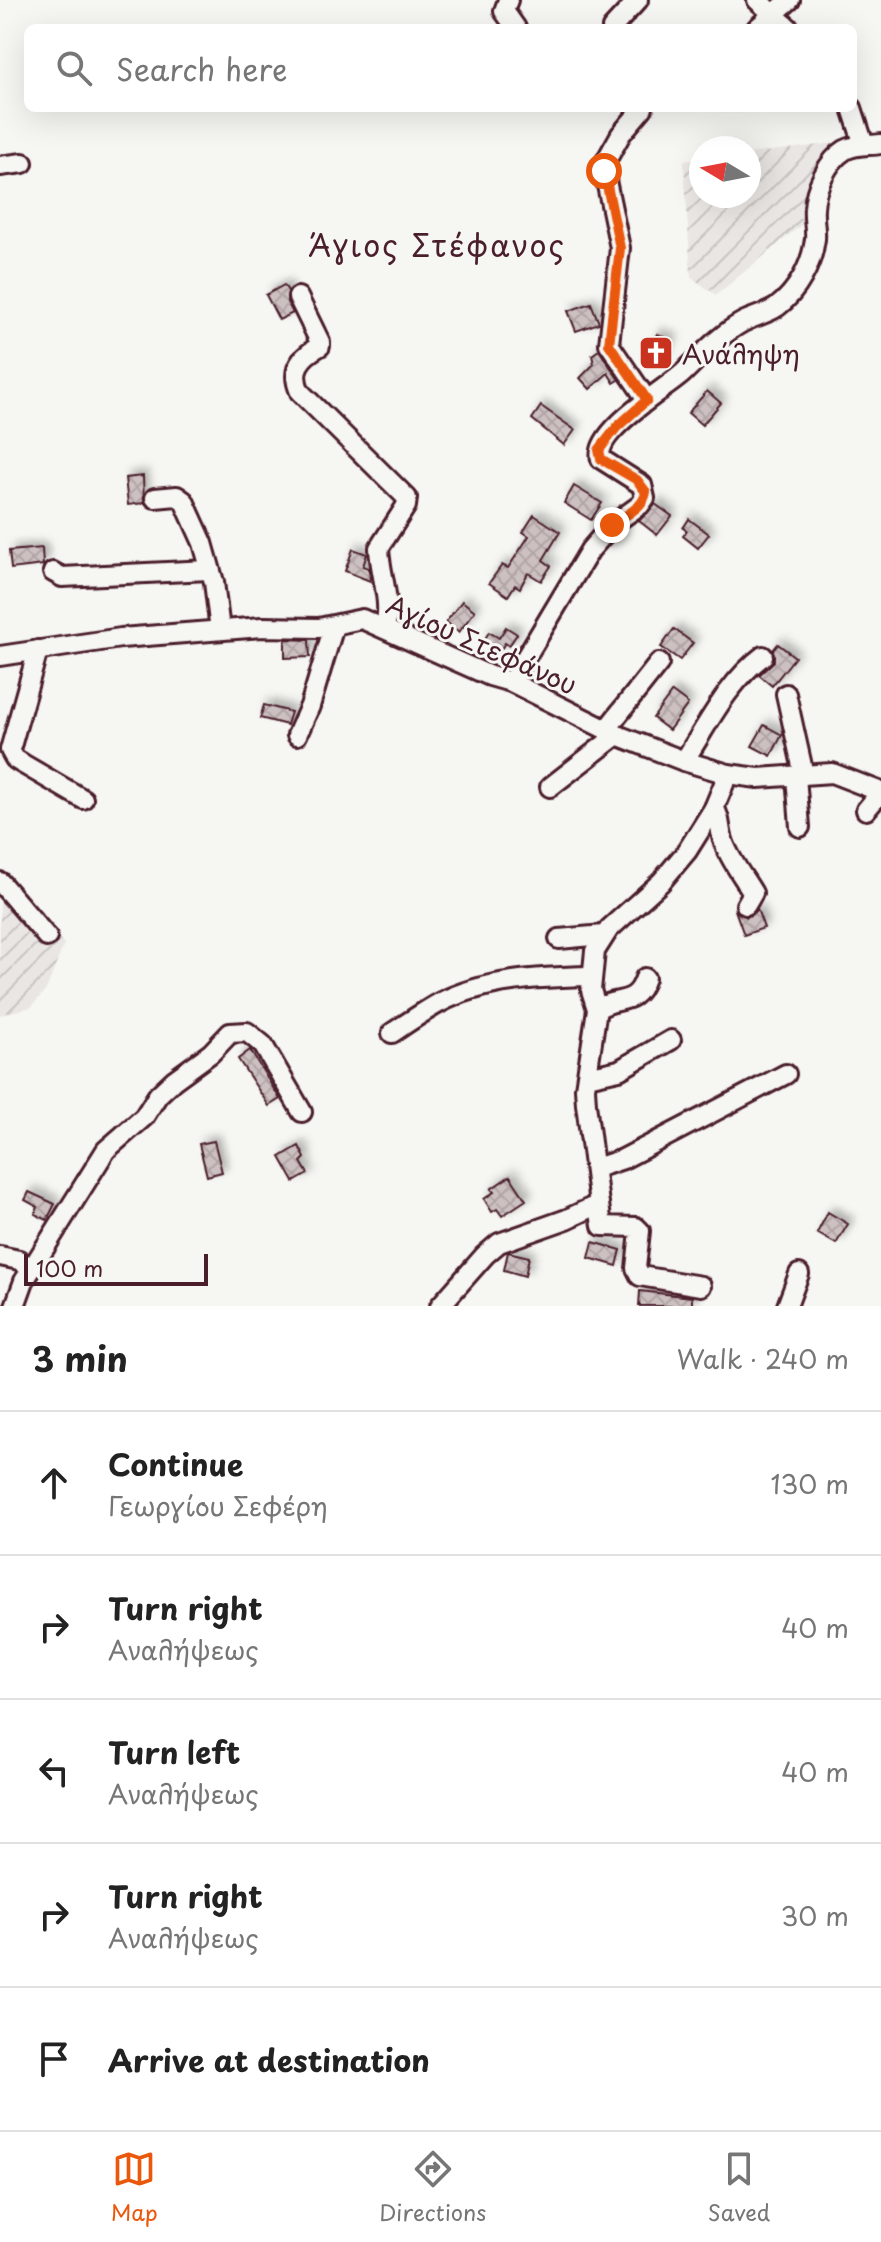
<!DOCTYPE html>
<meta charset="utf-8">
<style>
:root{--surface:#fff;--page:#f6f6f6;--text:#222;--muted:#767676;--line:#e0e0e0;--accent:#ea580c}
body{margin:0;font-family:"Playpen Sans",sans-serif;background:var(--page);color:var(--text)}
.compass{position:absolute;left:689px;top:136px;width:72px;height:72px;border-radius:50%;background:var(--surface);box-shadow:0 8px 32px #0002;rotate:280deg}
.scale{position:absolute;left:24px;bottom:20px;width:184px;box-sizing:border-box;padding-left:8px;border:4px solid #4a1f2b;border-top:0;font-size:22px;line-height:28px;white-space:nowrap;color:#4a1f2b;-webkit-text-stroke:6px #f6f6f2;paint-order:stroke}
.stop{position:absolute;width:24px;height:24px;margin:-18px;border:6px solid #ea580c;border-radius:50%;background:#fff}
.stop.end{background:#ea580c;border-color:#fff;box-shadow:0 2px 8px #0008}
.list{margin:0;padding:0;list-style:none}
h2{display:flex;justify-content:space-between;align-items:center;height:104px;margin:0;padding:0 32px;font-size:34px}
h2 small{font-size:26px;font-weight:400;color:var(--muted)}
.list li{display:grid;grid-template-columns:52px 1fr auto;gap:24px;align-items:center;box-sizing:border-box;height:144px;padding:0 32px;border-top:2px solid var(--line)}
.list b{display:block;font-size:30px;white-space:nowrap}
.list p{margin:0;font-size:26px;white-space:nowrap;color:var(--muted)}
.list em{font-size:26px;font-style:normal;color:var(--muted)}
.icon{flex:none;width:44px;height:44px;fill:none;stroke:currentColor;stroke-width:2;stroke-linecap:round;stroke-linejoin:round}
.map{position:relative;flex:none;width:881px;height:1306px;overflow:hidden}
.search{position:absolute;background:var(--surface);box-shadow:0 8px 32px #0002;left:24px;right:24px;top:24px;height:88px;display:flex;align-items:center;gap:20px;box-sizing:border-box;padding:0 28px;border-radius:12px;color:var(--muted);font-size:30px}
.sheet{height:824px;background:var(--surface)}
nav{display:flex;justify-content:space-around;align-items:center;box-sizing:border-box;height:112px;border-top:2px solid var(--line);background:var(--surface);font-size:22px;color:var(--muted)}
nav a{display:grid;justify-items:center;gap:4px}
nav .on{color:var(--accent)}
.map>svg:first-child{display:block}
.industrial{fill:url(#industrial-furrows)}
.building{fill:url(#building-cross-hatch);stroke:#4a1f2b;stroke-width:2;filter:url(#shadow)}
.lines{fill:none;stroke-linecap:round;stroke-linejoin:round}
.minor-casing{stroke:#4a1f2b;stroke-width:24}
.minor{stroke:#f6f6f2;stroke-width:18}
.route{stroke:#ea580c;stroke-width:10}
.labels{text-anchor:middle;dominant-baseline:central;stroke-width:6;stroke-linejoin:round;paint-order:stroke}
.poi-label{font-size:26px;fill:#4a1f2b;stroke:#f6f6f2;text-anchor:start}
.street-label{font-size:26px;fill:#4a1f2b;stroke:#f6f6f2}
.quarter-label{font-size:30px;letter-spacing:2px;fill:#4a1f2b;stroke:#f6f6f2}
</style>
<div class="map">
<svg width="881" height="1306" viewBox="0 0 881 1306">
<defs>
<pattern id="industrial-furrows" width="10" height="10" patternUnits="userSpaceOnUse" patternTransform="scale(2)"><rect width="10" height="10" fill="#e9e6e3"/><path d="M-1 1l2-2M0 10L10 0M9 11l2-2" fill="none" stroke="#c9c5c3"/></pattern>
<pattern id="building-cross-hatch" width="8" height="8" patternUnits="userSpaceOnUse" patternTransform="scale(2)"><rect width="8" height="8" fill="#ccc1c0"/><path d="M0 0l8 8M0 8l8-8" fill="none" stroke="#b1a5a5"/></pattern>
<filter id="shadow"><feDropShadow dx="5.5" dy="-5.5" stdDeviation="4" flood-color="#0004"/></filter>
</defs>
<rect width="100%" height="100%" fill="#f6f6f2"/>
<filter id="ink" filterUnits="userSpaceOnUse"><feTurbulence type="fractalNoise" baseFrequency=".0125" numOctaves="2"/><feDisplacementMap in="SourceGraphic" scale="16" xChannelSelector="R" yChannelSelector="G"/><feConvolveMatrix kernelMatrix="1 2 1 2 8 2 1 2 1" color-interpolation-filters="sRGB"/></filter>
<g filter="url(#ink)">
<g class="industrial">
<polygon points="835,143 806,221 716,295 691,277 684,161 701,159 701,196 749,196 749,154"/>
<polygon points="0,874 19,891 64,944 46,990 31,1007 0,1015"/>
</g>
<g class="building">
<polygon points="284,285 288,291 287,302 293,313 279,320 266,295"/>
<polygon points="591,303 599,323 576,331 568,311"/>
<polygon points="657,334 672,341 659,367 644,360"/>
<polygon points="599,350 619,380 614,383 608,373 590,389 580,378 594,364 592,355"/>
<polygon points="707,391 721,403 702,425 688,413"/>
<polygon points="541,406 575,430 564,445 532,419"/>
<polygon points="143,476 144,503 128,505 125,478"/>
<polygon points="574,486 602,503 591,520 564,503"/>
<polygon points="655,504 672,516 657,535 639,521"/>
<polygon points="534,515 560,532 543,560 551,566 541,581 528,573 520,588 515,585 508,596 489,583 502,565 508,568 529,536 523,532"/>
<polygon points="689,519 709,534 698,548 683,536 687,531 683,528"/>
<polygon points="42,548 43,565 11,569 9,551"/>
<polygon points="353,549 367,554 363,566 369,568 370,581 345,571"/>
<polygon points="462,601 475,611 459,632 446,622"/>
<polygon points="506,627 517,634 509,646 505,643 499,652 483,642 489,632 499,638"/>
<polygon points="674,629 693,643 680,660 661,647"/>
<polygon points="285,639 309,640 310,657 285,658"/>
<polygon points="778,644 795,657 772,686 759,675 774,661 773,650"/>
<polygon points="672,692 688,704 669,730 653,718"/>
<polygon points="264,705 291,712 287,725 260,718"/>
<polygon points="764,725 782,735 771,756 752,746"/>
<polygon points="757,909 764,928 744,935 735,910 747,917"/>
<polygon points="250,1050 280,1099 269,1106 238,1059"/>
<polygon points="214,1141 222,1172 207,1176 199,1144"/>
<polygon points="299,1146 305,1158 301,1162 308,1174 294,1182 280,1157"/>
<polygon points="510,1176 526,1200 502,1216 497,1209 492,1212 484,1199 494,1192 491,1189"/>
<polygon points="29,1192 55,1204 47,1220 35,1214 38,1207 25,1200"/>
<polygon points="828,1212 848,1224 836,1244 817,1233"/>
<polygon points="593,1242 621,1250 617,1266 589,1258"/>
<polygon points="508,1252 529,1257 525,1276 504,1270"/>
<polygon points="640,1291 692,1297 692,1306 639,1306"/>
</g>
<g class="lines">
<g class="minor-casing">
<g id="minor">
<polyline points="508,0 504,11 516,28"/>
<polyline points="757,0 789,28"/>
<polyline points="612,28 638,0"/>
<polyline points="757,28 790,0"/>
<polyline points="643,108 621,134 603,166 620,248 609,344 647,400"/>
<polyline points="852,108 864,145"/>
<polyline points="0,166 23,163"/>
<path d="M298,297L320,342V346C300,357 290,370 300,392L407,498L406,506L379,548C380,575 392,600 385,628"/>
<polyline points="155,498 177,496 184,501 203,543 214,582 220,630"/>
<polyline points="53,572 62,577 209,570"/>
<polyline points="38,650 10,750 15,759 23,764 83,799"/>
<polyline points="0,656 121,638 262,627 319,628 362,619 490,676 511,682 617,735 684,761 728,774 758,778 832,773 881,792 866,810"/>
<path d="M511,682L590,550L612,525L640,505L645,498L642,485L601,459C593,432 664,390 682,374C702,355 719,335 743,322C754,316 767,314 777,307C797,292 812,265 815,239C816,229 813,219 814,208C815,189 827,161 845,150C856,144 869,146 881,144"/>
<polyline points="786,694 804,775"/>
<polyline points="606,730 659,663"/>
<polyline points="297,735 310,706 334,626"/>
<path d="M684,761C707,726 728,682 763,656"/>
<polyline points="796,776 800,827"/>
<polyline points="550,787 617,735"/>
<path d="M714,808C721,817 719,829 723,840C729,859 743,876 753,893L746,905"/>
<polyline points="0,882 47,937"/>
<polyline points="559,939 604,935"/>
<path d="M597,1009C618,995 635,1008 645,978"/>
<path d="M392,1033C407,1023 423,1012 439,1003C485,979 541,977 591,976"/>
<polyline points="587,1077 619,1070 671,1040"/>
<polyline points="596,1168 623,1159 786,1074"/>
<polyline points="599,1204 602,1226 636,1227 640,1231 636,1268 640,1276 701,1286"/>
<polyline points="0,1256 19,1260 32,1269"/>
<polyline points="15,1306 24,1281 106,1150 144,1117 158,1095 174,1080 211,1053 230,1033 247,1032 263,1045 302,1112"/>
<polyline points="440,1306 485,1255 499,1243 567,1219 599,1204 586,1104 585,1088 597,1009 591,990 595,951 609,929 661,882 687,851 714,808 728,774"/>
<polyline points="787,1306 799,1274"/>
</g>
</g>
<use href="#minor" class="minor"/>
</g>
</g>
<g class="lines" filter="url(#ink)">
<path class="route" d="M604,171L620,248L609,344L647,400L617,427L599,450L601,459L637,480L646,492C644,508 624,515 612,525"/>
</g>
<defs>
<g id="church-square" transform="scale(1.8)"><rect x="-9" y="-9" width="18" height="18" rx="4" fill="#c8321e" stroke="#f6f6f2"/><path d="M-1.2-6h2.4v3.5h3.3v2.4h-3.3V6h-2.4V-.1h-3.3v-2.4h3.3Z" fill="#fff"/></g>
</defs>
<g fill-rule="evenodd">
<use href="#church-square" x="656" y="353"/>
</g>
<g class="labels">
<g class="poi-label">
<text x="682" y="353">Ανάληψη</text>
</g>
<g class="street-label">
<text transform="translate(482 644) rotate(24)">Αγίου Στεφάνου</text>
</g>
<g class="quarter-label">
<text x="437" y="244">Άγιος Στέφανος</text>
</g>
</g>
</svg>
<svg class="compass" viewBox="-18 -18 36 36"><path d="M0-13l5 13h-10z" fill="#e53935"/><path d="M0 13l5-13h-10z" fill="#767676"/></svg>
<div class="scale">100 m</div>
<div class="stop" style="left:604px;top:171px"></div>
<div class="stop end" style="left:612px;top:525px"></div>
<div class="search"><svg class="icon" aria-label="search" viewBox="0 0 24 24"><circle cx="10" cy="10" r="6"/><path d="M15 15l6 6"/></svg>Search here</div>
</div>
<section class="sheet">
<h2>3 min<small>Walk · 240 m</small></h2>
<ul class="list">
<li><svg class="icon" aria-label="ahead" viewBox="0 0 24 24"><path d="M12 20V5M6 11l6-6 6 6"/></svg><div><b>Continue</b><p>Γεωργίου Σεφέρη</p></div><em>130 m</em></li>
<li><svg class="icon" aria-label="right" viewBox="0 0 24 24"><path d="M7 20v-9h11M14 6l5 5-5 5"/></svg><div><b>Turn right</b><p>Αναλήψεως</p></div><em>40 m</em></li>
<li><svg class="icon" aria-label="left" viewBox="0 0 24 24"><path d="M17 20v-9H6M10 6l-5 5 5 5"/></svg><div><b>Turn left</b><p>Αναλήψεως</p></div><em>40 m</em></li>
<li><svg class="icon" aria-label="right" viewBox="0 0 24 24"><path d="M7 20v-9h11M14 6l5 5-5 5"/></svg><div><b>Turn right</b><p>Αναλήψεως</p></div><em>30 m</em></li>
<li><svg class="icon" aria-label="arrive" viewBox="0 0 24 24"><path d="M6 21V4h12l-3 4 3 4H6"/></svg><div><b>Arrive at destination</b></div></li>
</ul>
</section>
<nav>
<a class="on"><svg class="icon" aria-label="map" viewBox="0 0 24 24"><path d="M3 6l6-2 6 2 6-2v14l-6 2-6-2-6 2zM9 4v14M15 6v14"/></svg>Map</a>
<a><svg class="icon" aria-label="directions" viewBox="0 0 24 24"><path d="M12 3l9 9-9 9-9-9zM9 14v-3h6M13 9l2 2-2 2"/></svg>Directions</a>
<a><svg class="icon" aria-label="saved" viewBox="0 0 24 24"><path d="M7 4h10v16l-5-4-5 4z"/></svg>Saved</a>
</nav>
